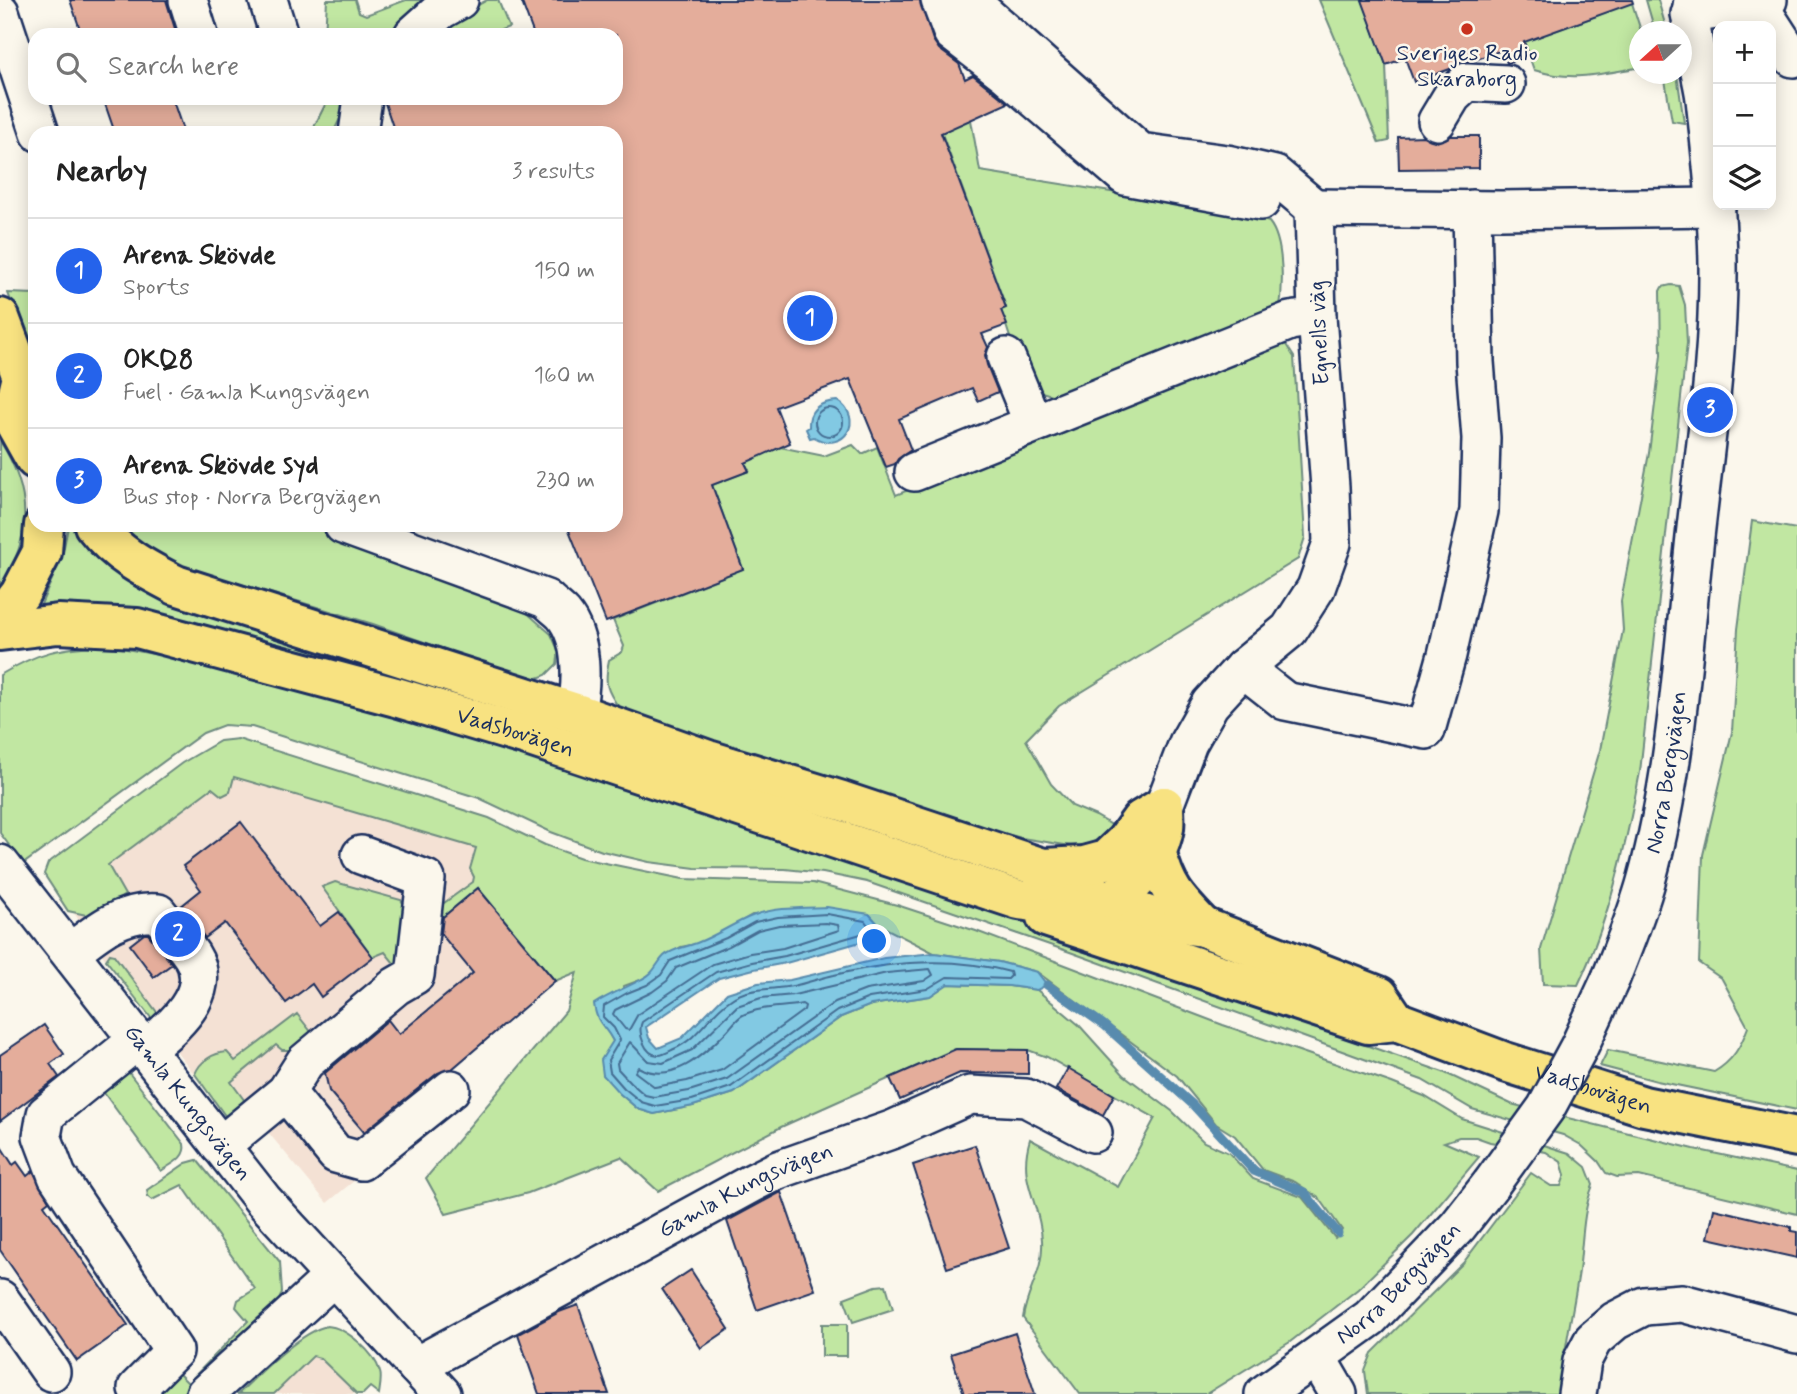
<!DOCTYPE html>
<meta charset="utf-8">
<style>
:root{--surface:#fff;--page:#f6f6f6;--text:#222;--muted:#767676;--line:#e0e0e0;--accent:#2563eb}
body{margin:0;font-family:Mynerve,sans-serif;background:var(--page);color:var(--text)}
.controls{position:absolute;right:21px;top:21px;display:grid;overflow:hidden;border-radius:14px;box-shadow:0 4px 18px #0003}
.controls button{width:63px;height:63px;display:grid;place-items:center;padding:0;border:0;border-bottom:2px solid var(--line);background:var(--surface);color:var(--text);font:35px sans-serif}
.compass{position:absolute;left:1629px;top:21px;width:63px;height:63px;border-radius:50%;background:var(--surface);box-shadow:0 4px 18px #0003;rotate:249deg}
.you{position:absolute;left:875px;top:942px;width:24px;height:24px;margin:-18px;border:5px solid #fff;border-radius:50%;background:#1a73e8;box-shadow:0 0 0 10px #1a73e833}
.badge{display:grid;place-items:center;width:46px;height:46px;border-radius:50%;background:var(--accent);color:#fff;font-size:23px;font-weight:700}
.pin{position:absolute;translate:-50% -50%;border:4px solid #fff;box-shadow:0 2px 7px #0006}
.list{margin:0;padding:0;list-style:none}
h2{display:flex;justify-content:space-between;align-items:center;height:91px;margin:0;padding:0 28px;font-size:30px}
h2 small{font-size:23px;font-weight:400;color:var(--muted)}
.list li{display:grid;grid-template-columns:46px 1fr auto;gap:21px;align-items:center;box-sizing:border-box;height:105px;padding:0 28px;border-top:2px solid var(--line)}
.list b{display:block;font-size:26px;white-space:nowrap}
.list p{margin:0;font-size:23px;white-space:nowrap;color:var(--muted)}
.list em{font-size:23px;font-style:normal;color:var(--muted)}
.icon{flex:none;width:38px;height:38px;fill:none;stroke:currentColor;stroke-width:2;stroke-linecap:round;stroke-linejoin:round}
.map{position:relative;flex:none;width:1797px;height:1394px;overflow:hidden}
.search{position:absolute;background:var(--surface);box-shadow:0 4px 18px #0003;left:28px;top:28px;width:595px;height:77px;display:flex;align-items:center;gap:18px;box-sizing:border-box;padding:0 24px;border-radius:21px;color:var(--muted);font-size:26px}
.panel{position:absolute;background:var(--surface);box-shadow:0 4px 18px #0003;left:28px;top:126px;width:595px;height:406px;border-radius:21px}
.map>svg:first-child{display:block}
.built{fill:#f4e1d4}
.green{fill:#c1e7a2;stroke:#6e8b80;stroke-width:2;fill-rule:evenodd}
.water{fill:#82c9e3;stroke:#598bae;stroke-width:2}
.lines{fill:none;stroke-linecap:round;stroke-linejoin:round}
.shore{stroke:#446d93;stroke-width:2}
.stream{stroke:#598bae;stroke-width:9}
.building{fill:#e4ad9b;stroke:#1b2f5e;stroke-width:2}
.minor-casing{stroke:#1b2f5e;stroke-width:42}
.major-casing{stroke:#1b2f5e;stroke-width:44}
.minor{stroke:#fbf7ec;stroke-width:37}
.major{stroke:#f8e281;stroke-width:38}
.minor-bridge-casing{stroke:#1b2f5e;stroke-width:42;stroke-linecap:butt}
.minor-bridge{stroke:#fbf7ec;stroke-width:37}
.poi-dot{fill:#c8321e;stroke:#fbf7ec;stroke-width:2.5}
.labels{text-anchor:middle;dominant-baseline:central;stroke-width:5;stroke-linejoin:round;paint-order:stroke}
.poi-label{font-size:23px;fill:#1b2f5e;stroke:#fbf7ec}
.street-label{font-size:23px;fill:#1b2f5e;stroke:#fbf7ec}
</style>
<div class="map">
<svg width="1797" height="1394" viewBox="0 0 1797 1394">
<rect width="100%" height="100%" fill="#fbf7ec"/>
<filter id="ink" filterUnits="userSpaceOnUse"><feTurbulence type="fractalNoise" baseFrequency=".0143" numOctaves="2"/><feDisplacementMap in="SourceGraphic" scale="14" xChannelSelector="R" yChannelSelector="G"/><feConvolveMatrix kernelMatrix="1 2 1 2 8 2 1 2 1" color-interpolation-filters="sRGB"/></filter>
<g filter="url(#ink)">
<g class="built">
<polygon points="234,777 476,848 470,869 474,877 473,882 433,910 433,925 485,987 399,1034 383,1015 323,1064 329,1091 369,1138 452,1068 467,1088 327,1203 267,1131 253,1139 248,1148 226,1117 247,1104 230,1082 276,1045 312,1033 297,1014 234,1061 197,1067 194,1074 155,1023 162,1019 114,955 107,956 106,960 74,913 91,916 123,891 107,865 212,788"/>
<polygon points="313,1356 320,1358 357,1394 274,1394"/>
</g>
<g class="green">
<polygon points="327,0 355,0 359,12 366,15 406,0 438,0 395,35 325,35"/>
<polygon points="487,0 498,0 509,27 488,35 435,35 456,17"/>
<polygon points="1319,0 1364,0 1363,1 1386,65 1389,141 1379,143"/>
<path d="M1631,0L1641,31L1639,66L1637,68C1598,74 1573,82 1534,70L1524,42L1599,15Z"/>
<polygon points="1646,0 1658,0 1667,31 1655,31"/>
<polygon points="1664,74 1677,74 1684,123 1672,121"/>
<polygon points="325,98 350,98 333,133 311,133 325,105"/>
<path d="M971,120L980,171L1248,214L1269,222C1285,241 1283,291 1279,314L1055,396L1038,391L1022,374L1001,310L1006,307L938,123Z"/>
<path d="M1671,285L1679,286L1685,305L1687,343L1640,772C1626,844 1610,918 1578,985L1543,984L1541,949L1600,750L1623,630L1621,601L1649,453L1661,355L1660,291L1662,287Z"/>
<polygon points="8,293 35,294 35,363"/>
<path d="M1283,340L1294,357L1305,537L1298,559L1059,706L1026,740L1051,784L1072,806L1096,816L1117,828L1083,848L1022,838L967,824L746,755L620,709C606,690 604,683 609,660L622,652L624,646L613,620L743,569L712,485L749,471L745,462L780,447L824,456L853,445L862,454L877,447L896,495Z"/>
<path d="M0,441C32,491 33,537 0,587Z"/>
<path d="M1752,521L1797,529V1110L1657,1081L1600,1066L1608,1050L1714,1072C1733,1061 1741,1046 1748,1027L1722,979L1699,963L1703,855L1732,732L1738,629Z"/>
<polygon points="119,525 313,525 495,592 525,611 551,634 559,652 557,664 546,675 532,680 373,624 171,563 140,545"/>
<polygon points="72,526 106,565 140,588 169,602 247,629 433,684 432,690 38,611 62,557 68,527"/>
<path d="M105,645L164,656L270,681L386,712L523,754L675,806L961,897L1221,989L1328,1032L1443,1072L1511,1104L1694,1149L1797,1171V1214L1639,1176L1617,1177L1606,1173L1598,1161L1581,1145L1563,1135L1472,1109L1422,1080L1070,952L867,882L823,873L785,869L695,868L649,862L602,851L551,832L479,798L252,727L224,725L203,733L23,864L0,833V675C40,651 59,648 105,645Z"/>
<path d="M238,739L489,818L545,845L581,858L683,879L813,883L897,905L976,931L1223,1025L1392,1083L1424,1096L1462,1119L1569,1153L1586,1167L1593,1185C1582,1213 1583,1242 1579,1271C1573,1312 1563,1352 1560,1394H1368L1365,1371L1372,1353L1463,1263L1531,1173L1551,1186H1561L1565,1175L1561,1162L1546,1152L1490,1142L1476,1137H1459L1444,1142L1479,1157L1413,1235L1358,1289L1290,1342L1206,1394H1080L1023,1318C1027,1289 1044,1272 1042,1240C1040,1200 1017,1182 1030,1139L1118,1187L1155,1118L1047,1057L1028,1050L955,1049L781,1127L658,1191L621,1157L528,1193L446,1214L426,1178L566,1011L577,972L555,981L478,888L433,925V911L473,882L474,877L470,869L476,848L234,777L230,792L222,796L212,788L108,865L125,895L91,916L68,911L44,874L48,863L182,763L220,741ZM855,913L869,914L879,925L934,953L999,962L1037,972L1177,1076L1216,1124L1235,1136L1263,1170L1295,1182L1320,1199L1342,1230L1335,1238L1302,1197L1253,1179L1229,1153L1204,1142L1172,1111L1124,1075L1079,1025L1037,990L1009,986L947,984L930,996L871,1005L841,1017L734,1093L693,1106L654,1114L638,1109L619,1093L613,1041L608,1032L624,986L643,979L656,970L664,957L681,947L696,944L723,932L752,915Z"/>
<polygon points="335,882 401,900 405,906 398,968 385,952 373,957 322,887"/>
<polygon points="110,954 114,955 162,1019 155,1023 106,960"/>
<path d="M297,1014L312,1033L290,1050H282L276,1045L231,1082L247,1104L226,1117L195,1074C200,1061 213,1053 227,1052L235,1061Z"/>
<path d="M126,1069L184,1144C187,1158 171,1164 161,1171L99,1086Z"/>
<polygon points="197,1160 280,1262 282,1292 276,1309 187,1393 163,1394 161,1384 173,1368 188,1383 248,1321 236,1307 238,1300 255,1289 182,1185 152,1200 148,1197 147,1190 186,1163"/>
<polygon points="886,1285 893,1309 853,1322 844,1298 876,1286"/>
<rect x="822" y="1324" width="25" height="32"/>
<path d="M327,1326C346,1327 375,1353 380,1372C382,1378 380,1387 379,1394L370,1387L363,1394H357L320,1358L313,1356L274,1394H238C259,1374 300,1332 327,1326Z"/>
</g>
<g class="water">
<path d="M837,401C866,418 844,455 814,437L810,438L806,429L809,427C808,409 820,402 837,401Z"/>
<path d="M827,907L869,914L879,925L876,934L864,941L786,963L754,969L719,978L646,1027L649,1038L658,1048L682,1038L727,993L758,983L790,980L884,958L934,953L999,962L1037,972L1047,985L1037,990L1009,986L948,984L930,996L871,1005L841,1017L734,1093L693,1106L654,1114L638,1109L619,1093L603,1075L601,1060L613,1041C604,1024 597,1025 594,1004C610,994 626,988 642,979C655,973 655,965 664,956C673,948 688,947 699,942C717,935 734,923 752,916C775,907 803,908 827,907Z"/>
</g>
<g class="lines">
<g class="shore">
<circle cx="829" cy="422" r="14"/>
<path d="M827,914L865,921L870,928L861,934L785,956L752,962L716,972L642,1022C637,1032 645,1056 659,1055C664,1055 670,1051 674,1049C699,1038 709,1014 730,1000C747,987 773,990 793,986C807,983 820,978 834,975C892,961 952,956 1010,972L1011,976L1008,979L947,977L927,989L869,998L837,1011L731,1087L692,1100L655,1106L641,1102L624,1088L610,1072L608,1060L620,1040L614,1028L603,1017L604,1006L627,993L647,985L661,975L670,961L726,938L755,922L778,917Z"/>
<polygon points="826,923 838,925 839,930 783,948 750,953 713,964 638,1014 629,1030 625,1029 613,1014 615,1010 652,992 667,981 676,968 729,946 758,930 779,925"/>
<polygon points="930,969 933,975 924,981 866,990 835,1002 727,1079 689,1091 654,1097 645,1095 630,1082 618,1069 617,1063 630,1042 648,1061 663,1063 692,1050 737,1006 761,998 794,995 887,973"/>
<path d="M802,1004L805,1006L804,1010L722,1070L687,1081L655,1087L635,1072L638,1067C673,1086 704,1054 727,1031C732,1026 737,1018 743,1015C761,1006 783,1008 802,1004Z"/>
</g>
<polyline class="stream" points="1047,985 1104,1025 1192,1104 1254,1171 1304,1192 1338,1233"/>
</g>
<g class="building">
<polygon points="70,0 166,0 177,35 82,35"/>
<polygon points="521,0 920,0 933,40 939,49 959,64 965,79 973,75 1008,103 941,133 1006,308 1001,310 1007,325 982,334 988,347 985,355 987,365 998,392 978,401 972,388 899,419 911,450 898,459 895,464 886,467 850,379 776,407 790,443 745,463 749,471 712,485 743,569 606,622 567,525 616,525 616,133 395,133 384,100 384,98 616,98 616,35 534,35"/>
<polygon points="1362,0 1632,0 1633,3 1524,42 1529,55 1507,63 1502,50 1472,61 1459,62 1450,69 1414,82 1405,58 1386,65"/>
<polygon points="103,98 172,98 184,133 115,133"/>
<polygon points="1424,136 1437,142 1451,136 1479,136 1479,168 1399,169 1398,137"/>
<polygon points="241,822 320,926 339,912 373,957 321,997 312,984 286,1003 225,923 205,938 180,907 201,890 183,866"/>
<polygon points="478,888 555,981 452,1069 438,1073 364,1132 329,1091 325,1073 388,1020 399,1034 473,973 441,934 443,917"/>
<polygon points="144,934 148,934 172,964 154,977 130,945"/>
<polygon points="44,1025 64,1054 50,1064 59,1077 0,1121 0,1055"/>
<polygon points="956,1049 1028,1050 1028,1074 960,1073 900,1100 890,1078"/>
<polygon points="1068,1068 1114,1095 1103,1115 1056,1089"/>
<polygon points="0,1145 13,1165 17,1162 27,1176 33,1171 49,1201 44,1205 128,1325 77,1361 0,1250"/>
<polygon points="975,1145 1009,1248 947,1268 913,1165"/>
<polygon points="781,1192 815,1290 757,1310 727,1221"/>
<polygon points="1714,1209 1791,1227 1791,1231 1797,1232 1797,1258 1708,1238"/>
<polygon points="691,1270 729,1329 701,1348 662,1289"/>
<polygon points="578,1305 609,1394 539,1394 518,1334 559,1312"/>
<polygon points="1015,1333 1035,1394 964,1394 951,1354"/>
</g>
<g class="lines">
<g class="minor-casing">
<g id="minor">
<polyline points="188,0 199,35"/>
<polyline points="268,0 279,35"/>
<polyline points="940,0 952,32 1005,73 1125,176 1261,201"/>
<polyline points="969,0 1140,152 1227,164 1275,175 1314,208"/>
<polyline points="1758,4 1793,58"/>
<polyline points="0,12 40,133"/>
<polyline points="1690,14 1758,4 1768,0"/>
<polyline points="413,35 441,10 459,0"/>
<polyline points="1437,121 1452,96 1467,82 1506,84"/>
<polyline points="358,133 363,98"/>
<polyline points="1006,357 1033,423"/>
<polyline points="914,472 1290,321 1317,317"/>
<path d="M343,525L546,599C551,604 558,609 563,614C584,639 582,684 576,713"/>
<polyline points="1243,668 1285,701 1426,730 1447,655 1479,511 1481,438 1475,362 1472,209"/>
<polyline points="1164,806 1188,743 1210,704 1243,668 1289,630 1316,588 1332,543 1330,487 1317,317 1314,208 1501,210 1716,207"/>
<path id="s1" d="M0,864L263,1200L442,1394"/>
<path d="M71,952C97,931 123,910 158,913C169,927 182,941 192,956C215,993 172,1028 146,1049"/>
<path id="s2" d="M1611,978C1624,945 1638,912 1647,878C1677,768 1683,651 1695,537C1705,446 1719,355 1718,263C1717,208 1711,154 1705,99C1701,67 1686,32 1693,0"/>
<polyline points="139,1039 46,1114 42,1136 57,1176 174,1351 137,1388 142,1394"/>
<polyline points="286,1092 336,1154 361,1161 451,1089"/>
<polyline points="220,1146 286,1092 305,1062 396,986 415,975 426,879 361,855"/>
<polyline points="0,1299 51,1372"/>
<polyline points="1317,1358 1338,1394"/>
<path id="s3" d="M416,1366L752,1183L778,1170L894,1129L970,1095L1026,1098L1093,1133"/>
<polyline points="205,1394 333,1277"/>
<path id="s4" d="M1264,1394L1370,1318L1458,1226L1491,1184"/>
<polyline points="1577,1394 1582,1361 1593,1340 1615,1321 1644,1306 1682,1303 1797,1334"/>
</g>
</g>
<g class="major-casing">
<g id="major">
<polyline points="0,318 22,377 12,418"/>
<polyline points="0,409 12,418 35,459"/>
<path d="M94,525C116,554 145,569 176,585L576,713L708,760L842,801L1043,868L1060,882L1111,902L1166,922L1203,927L1379,996L1396,1021"/>
<polyline points="0,620 20,594 42,552 44,525"/>
<path id="s5" d="M0,631L58,624L137,628L396,697L527,736L1019,900C1034,901 1073,911 1084,909C1123,903 1157,866 1164,828C1165,821 1164,813 1164,806"/>
<path d="M1156,851C1166,889 1176,899 1203,927"/>
<polyline points="1043,868 1084,866 1106,860 1125,842 1141,820 1164,806"/>
<path id="s6" d="M1046,917L1368,1024L1396,1021L1505,1062L1644,1106L1797,1137"/>
</g>
</g>
<use href="#minor" class="minor"/>
<use href="#major" class="major"/>
<g class="minor-bridge-casing">
<polyline id="minor-bridge" points="1491,1184 1546,1108 1579,1047 1611,978"/>
</g>
<use href="#minor-bridge" class="minor-bridge"/>
</g>
</g>
<circle class="poi-dot" cx="1467" cy="29" r="7"/>
<g class="labels">
<g class="poi-label">
<text x="1467" y="54">Sveriges Radio<tspan x="1467" dy="26">Skaraborg</tspan></text>
</g>
<g class="street-label">
<text transform="translate(1320 333) rotate(-93)">Egnells väg</text>
<text stroke="none"><textPath href="#s5" startOffset="530">Vadsbovägen</textPath></text>
<text stroke="none"><textPath href="#s2" startOffset="214">Norra Bergvägen</textPath></text>
<text stroke="none"><textPath href="#s6" startOffset="576">Vadsbovägen</textPath></text>
<text stroke="none"><textPath href="#s1" startOffset="304">Gamla Kungsvägen</textPath></text>
<text stroke="none"><textPath href="#s3" startOffset="374">Gamla Kungsvägen</textPath></text>
<text stroke="none"><textPath href="#s4" startOffset="175">Norra Bergvägen</textPath></text>
</g>
</g>
</svg>
<div class="controls">
<button>+</button>
<button>−</button>
<button><svg class="icon" aria-label="layers" viewBox="0 0 24 24"><path d="M12 4l9 5-9 5-9-5zM3 14l9 5 9-5"/></svg></button>
</div>
<svg class="compass" viewBox="-18 -18 36 36"><path d="M0-13l5 13h-10z" fill="#e53935"/><path d="M0 13l5-13h-10z" fill="#767676"/></svg>
<div class="you"></div>
<div class="pin badge" style="left:810px;top:318px">1</div>
<div class="pin badge" style="left:178px;top:934px">2</div>
<div class="pin badge" style="left:1710px;top:410px">3</div>
<div class="search"><svg class="icon" aria-label="search" viewBox="0 0 24 24"><circle cx="10" cy="10" r="6"/><path d="M15 15l6 6"/></svg>Search here</div>
<section class="panel">
<h2>Nearby<small>3 results</small></h2>
<ul class="list">
<li><span class="badge">1</span><div><b>Arena Skövde</b><p>Sports</p></div><em>150 m</em></li>
<li><span class="badge">2</span><div><b>OKQ8</b><p>Fuel · Gamla Kungsvägen</p></div><em>160 m</em></li>
<li><span class="badge">3</span><div><b>Arena Skövde syd</b><p>Bus stop · Norra Bergvägen</p></div><em>230 m</em></li>
</ul>
</section>
</div>
